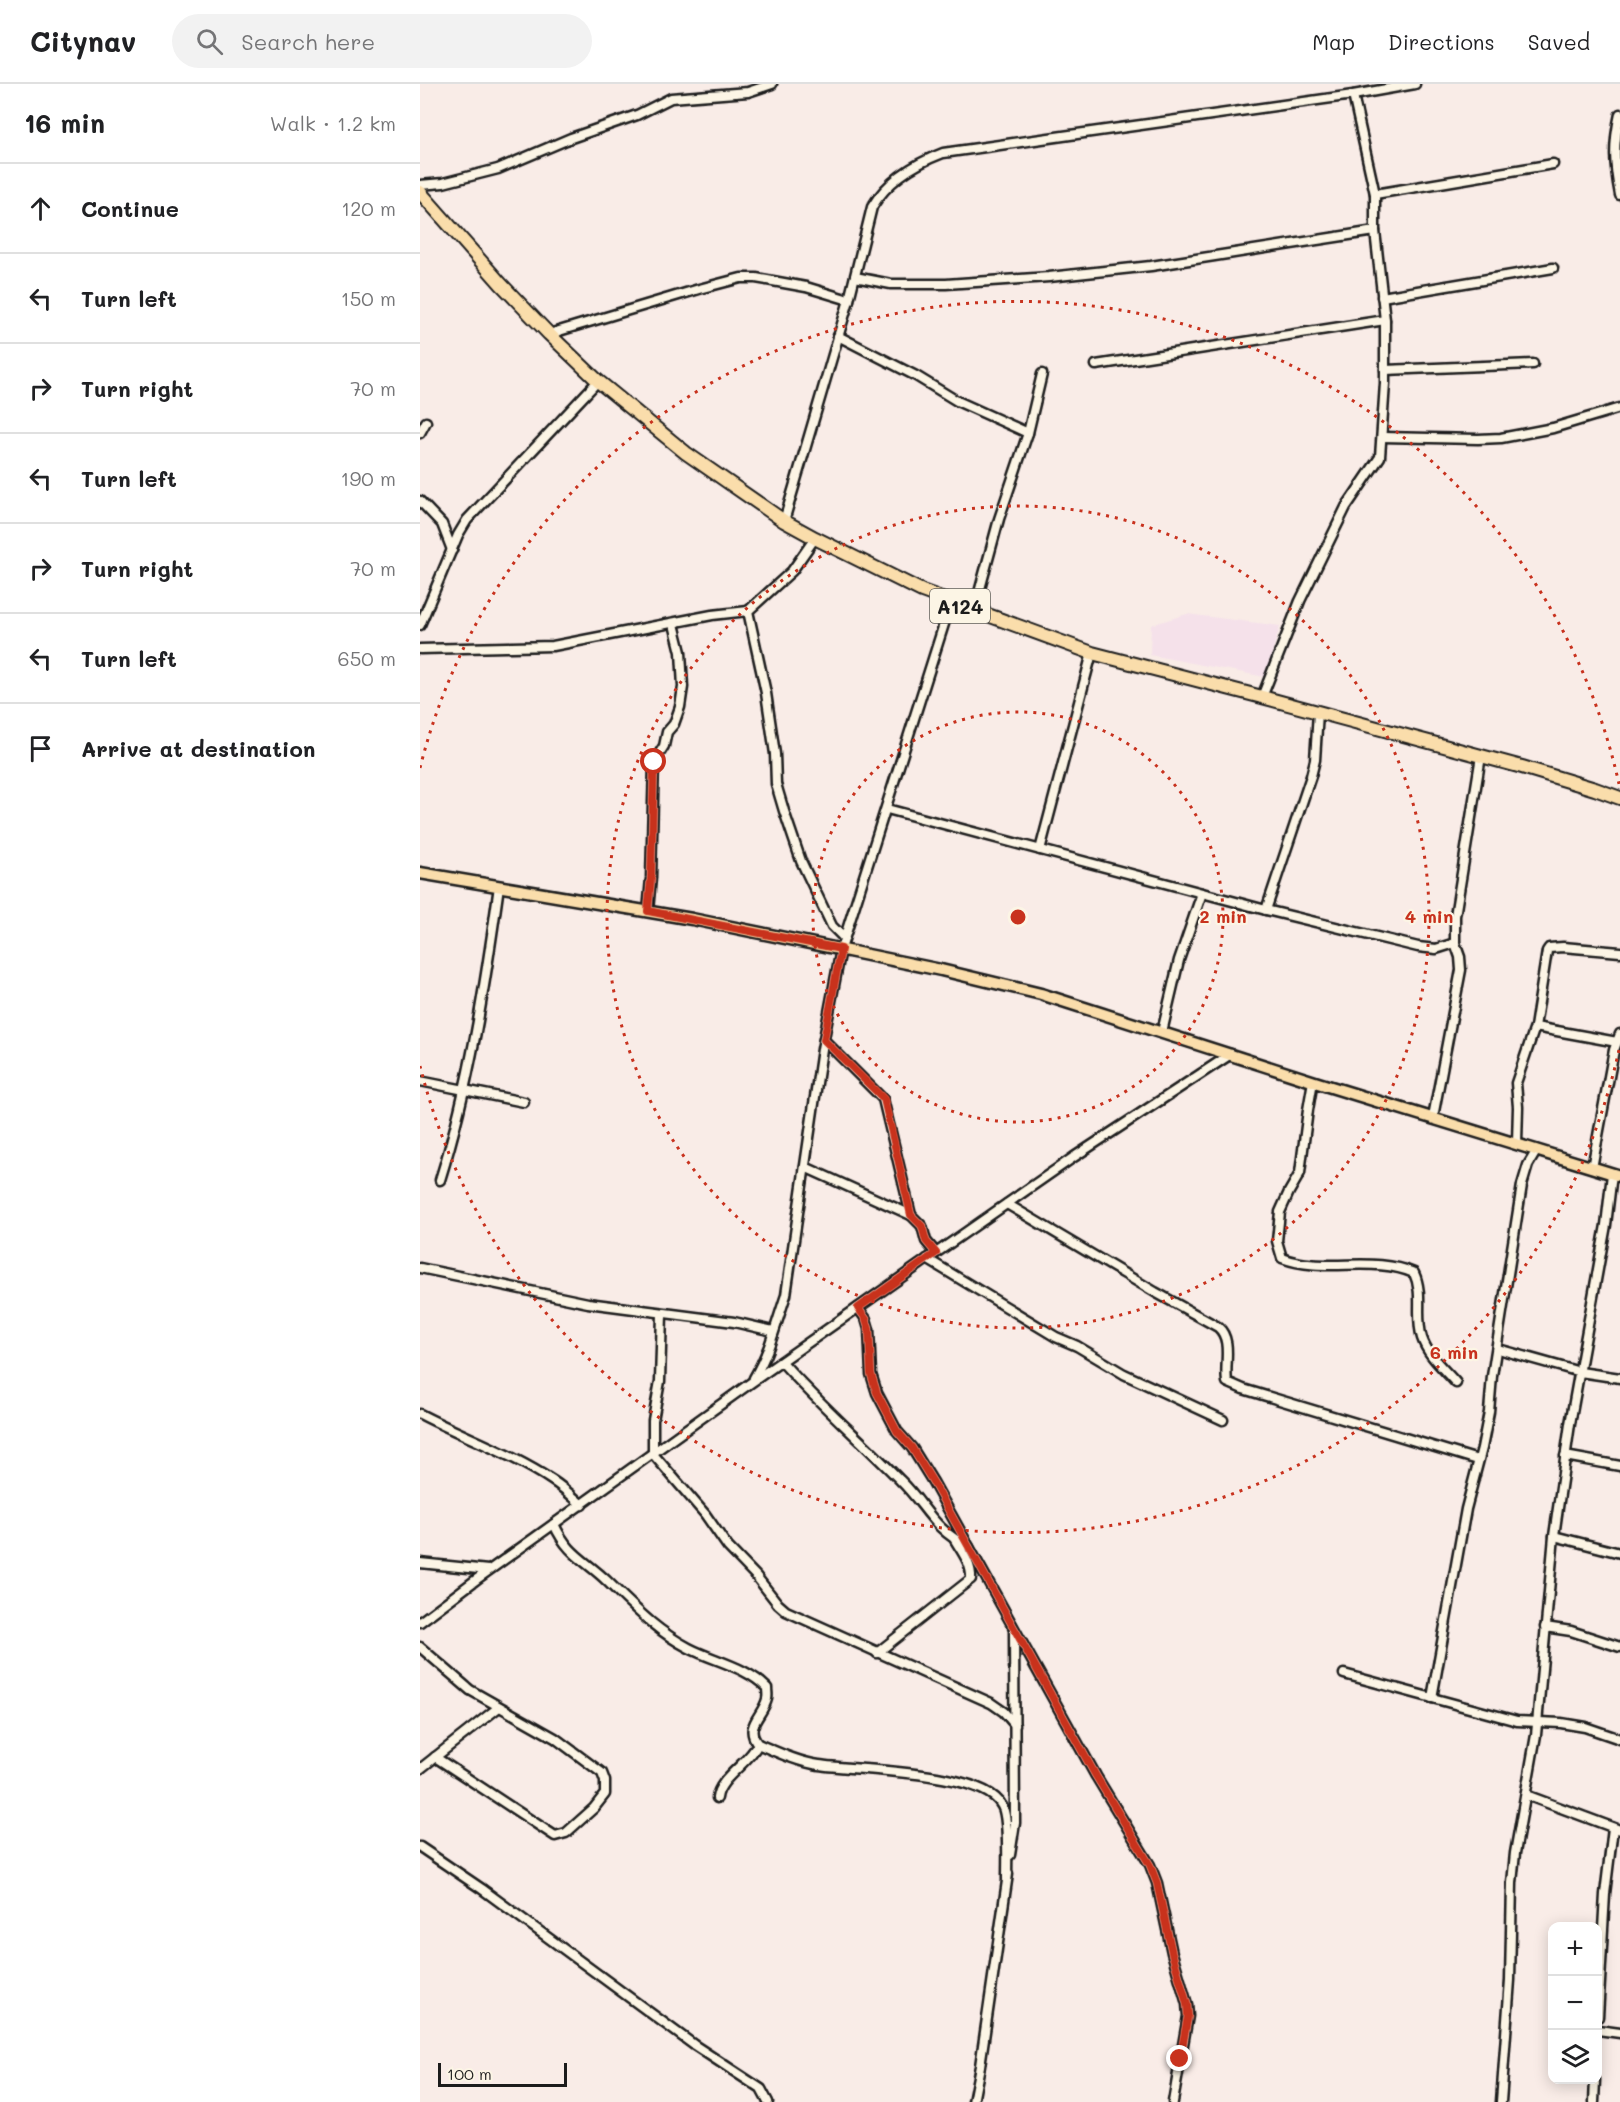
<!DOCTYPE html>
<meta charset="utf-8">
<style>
:root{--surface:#fff;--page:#f2f2f2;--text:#202124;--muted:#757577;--line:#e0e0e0}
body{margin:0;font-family:Mali,sans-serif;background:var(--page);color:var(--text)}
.controls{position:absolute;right:18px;bottom:18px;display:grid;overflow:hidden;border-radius:12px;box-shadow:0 3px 15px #0003}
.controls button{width:54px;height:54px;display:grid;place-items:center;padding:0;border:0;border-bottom:2px solid var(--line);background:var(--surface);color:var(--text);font:30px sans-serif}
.scale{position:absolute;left:18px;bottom:15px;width:129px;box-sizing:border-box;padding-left:6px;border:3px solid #1c1c1c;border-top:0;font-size:16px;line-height:21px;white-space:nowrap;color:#1c1c1c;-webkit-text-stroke:4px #fcf5e5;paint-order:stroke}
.stop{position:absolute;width:18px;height:18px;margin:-14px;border:4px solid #c8321e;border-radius:50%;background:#fff}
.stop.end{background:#c8321e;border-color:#fff;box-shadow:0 2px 6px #0008}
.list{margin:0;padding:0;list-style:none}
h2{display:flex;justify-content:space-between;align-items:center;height:78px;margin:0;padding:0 24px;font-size:26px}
h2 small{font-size:20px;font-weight:400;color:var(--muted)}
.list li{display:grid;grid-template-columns:39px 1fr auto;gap:18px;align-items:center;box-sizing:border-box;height:90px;padding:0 24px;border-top:2px solid var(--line)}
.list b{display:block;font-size:22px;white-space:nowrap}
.list em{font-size:20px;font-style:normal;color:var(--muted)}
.icon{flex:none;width:33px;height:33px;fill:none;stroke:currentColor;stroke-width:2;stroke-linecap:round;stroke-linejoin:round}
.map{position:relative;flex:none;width:1200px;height:2018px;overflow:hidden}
header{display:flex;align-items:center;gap:36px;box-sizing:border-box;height:84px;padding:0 30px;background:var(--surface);border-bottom:2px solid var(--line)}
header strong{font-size:28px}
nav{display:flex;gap:33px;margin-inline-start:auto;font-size:21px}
.search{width:420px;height:54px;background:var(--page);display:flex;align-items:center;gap:15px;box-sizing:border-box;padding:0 21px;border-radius:33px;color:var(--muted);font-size:22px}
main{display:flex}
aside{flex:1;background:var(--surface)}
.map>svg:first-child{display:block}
.built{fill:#f5e1ea}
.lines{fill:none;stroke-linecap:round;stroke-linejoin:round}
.minor-casing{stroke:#1c1c1c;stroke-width:13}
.major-casing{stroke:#1c1c1c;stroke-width:15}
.highway-casing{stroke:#1c1c1c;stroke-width:16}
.minor{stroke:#fcf5e5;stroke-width:8}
.major{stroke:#faddab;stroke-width:10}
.highway{stroke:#faddab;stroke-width:12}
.route{stroke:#c8321e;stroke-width:8}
.ring{fill:none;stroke:#c8321e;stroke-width:3;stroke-dasharray:3 6}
.labels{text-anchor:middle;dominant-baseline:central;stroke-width:4.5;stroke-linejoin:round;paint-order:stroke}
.shield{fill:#fcf5e5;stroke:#5f5d58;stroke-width:1.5}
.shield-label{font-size:20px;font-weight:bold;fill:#1c1c1c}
.centre{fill:#c8321e;stroke:#fcf5e5;stroke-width:3}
.ring-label{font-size:18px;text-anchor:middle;font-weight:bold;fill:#c8321e;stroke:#fcf5e5;stroke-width:4.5;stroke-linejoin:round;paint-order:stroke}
</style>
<header>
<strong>Citynav</strong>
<div class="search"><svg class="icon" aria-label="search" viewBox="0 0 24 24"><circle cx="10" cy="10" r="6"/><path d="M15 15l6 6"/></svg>Search here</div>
<nav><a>Map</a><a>Directions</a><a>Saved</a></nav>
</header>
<main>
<aside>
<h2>16 min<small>Walk · 1.2 km</small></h2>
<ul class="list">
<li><svg class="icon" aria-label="ahead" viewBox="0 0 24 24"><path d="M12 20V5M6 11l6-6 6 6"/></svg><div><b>Continue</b></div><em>120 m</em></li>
<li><svg class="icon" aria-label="left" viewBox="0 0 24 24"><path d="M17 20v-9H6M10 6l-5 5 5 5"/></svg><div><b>Turn left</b></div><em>150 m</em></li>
<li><svg class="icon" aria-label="right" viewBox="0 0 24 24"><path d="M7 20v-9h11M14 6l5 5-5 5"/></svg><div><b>Turn right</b></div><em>70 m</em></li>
<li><svg class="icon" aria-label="left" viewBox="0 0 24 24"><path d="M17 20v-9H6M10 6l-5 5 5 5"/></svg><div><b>Turn left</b></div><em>190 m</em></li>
<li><svg class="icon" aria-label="right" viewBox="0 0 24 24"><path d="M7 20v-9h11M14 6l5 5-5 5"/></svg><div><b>Turn right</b></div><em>70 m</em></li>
<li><svg class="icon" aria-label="left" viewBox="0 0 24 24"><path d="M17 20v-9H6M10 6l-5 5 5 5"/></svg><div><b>Turn left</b></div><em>650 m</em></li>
<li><svg class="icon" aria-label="arrive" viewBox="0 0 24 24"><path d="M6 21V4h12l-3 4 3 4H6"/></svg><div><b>Arrive at destination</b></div></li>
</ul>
</aside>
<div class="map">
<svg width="1200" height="2018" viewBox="0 0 1200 2018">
<rect width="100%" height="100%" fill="#f9ece7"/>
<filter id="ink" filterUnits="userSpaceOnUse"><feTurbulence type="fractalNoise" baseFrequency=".0167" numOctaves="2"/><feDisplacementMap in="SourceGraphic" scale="12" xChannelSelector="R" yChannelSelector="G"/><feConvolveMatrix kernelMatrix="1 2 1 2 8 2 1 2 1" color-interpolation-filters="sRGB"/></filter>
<g filter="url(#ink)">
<polygon class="built" points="767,530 860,542 845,593 730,571 731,541"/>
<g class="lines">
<g class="minor-casing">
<g id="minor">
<polyline points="933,11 955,110 955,147"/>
<path d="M1200,30C1193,61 1194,80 1200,111"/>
<polyline points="0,101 23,99 78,85 151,54 217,31 251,14 328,8 352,0"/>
<polyline points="955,110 1133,80"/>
<polyline points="435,193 471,200 526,200 629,193 731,182 955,147 965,236 965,299 960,373 926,423 880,517 842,613"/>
<polyline points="962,213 1133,184"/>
<path d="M429,216L452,123C468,96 494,80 523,69L933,11L995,0"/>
<polyline points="129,250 279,205 321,194 336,194 386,203 429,216 364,437"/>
<polyline points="418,252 496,292 537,317 608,349"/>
<polyline points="676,281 965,236"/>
<polyline points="965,286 1113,280"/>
<polyline points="0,349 6,338"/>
<polyline points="962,353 1058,355 1081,354 1133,344 1200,324"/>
<polyline points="0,417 22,440 32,466"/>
<polyline points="395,454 372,487 328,527 346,609 355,670 356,700 364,727 381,777 412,842 424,854"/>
<polyline points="554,527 579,435 608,349 622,290"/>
<polyline points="0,541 38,451 47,436 178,297"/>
<polyline points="0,565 133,562 292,531 328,527"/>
<polyline points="467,725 846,826 998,863 1016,865 1035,859"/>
<polyline points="620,766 672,569"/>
<polyline points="846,826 891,692 895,676 898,628"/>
<polyline points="228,827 231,794 234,678 244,662 247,648 254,640 260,623 263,603 261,568 254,540"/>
<polyline points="1115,943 1197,958"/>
<polyline points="742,948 759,876 782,809"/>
<polyline points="404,956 463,1015 491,1131"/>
<polyline points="0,997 104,1018"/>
<path d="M893,997L888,1026L880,1089L869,1108L860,1128L857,1157L862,1174C904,1190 953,1171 994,1189C1004,1210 995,1233 1002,1254C1008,1272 1024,1285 1036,1299"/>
<polyline points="1013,1033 1041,886 1040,873 1035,859 1035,832 1061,672"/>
<polyline points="1097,1059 1098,1023 1096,999 1115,943 1127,867 1129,864 1143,863 1200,868"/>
<polyline points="385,1083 491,1131 502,1142 506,1157 516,1169"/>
<polyline points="1172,1084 1194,966 1200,950"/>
<path d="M20,1096C50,1000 65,902 79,802"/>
<path d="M587,1120L735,1208L798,1243C813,1256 804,1280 807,1298L823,1305L1058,1376"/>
<polyline points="507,1175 636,1253 657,1262 704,1290 803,1336"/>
<polyline points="0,1184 168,1219 314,1238 353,1247"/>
<polyline points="438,1224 446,1235 449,1245 451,1290 457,1309 477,1347 492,1364 513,1398 676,1692 730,1781 737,1799 752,1869 767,1920 768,1932 753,2018"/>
<polyline points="242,1230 240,1297 233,1336 233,1370 285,1430 308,1463 336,1492 358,1520 366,1527 571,1619 584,1628 595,1641"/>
<polyline points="1078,1265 1160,1288 1200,1294"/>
<path d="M362,1278C399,1320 441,1356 480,1396C507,1422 511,1444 549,1463"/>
<path d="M334,1294C350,1267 356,1240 366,1211L402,965L421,865L531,518"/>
<path d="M0,1330C44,1353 91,1369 133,1397C144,1404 153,1413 162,1421"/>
<polyline points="1145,1372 1200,1382"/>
<path d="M134,1440C148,1471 164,1475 187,1497C214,1523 235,1546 269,1564C294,1577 327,1583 347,1604C347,1608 348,1611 347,1615C343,1632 323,1642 338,1660C357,1668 378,1678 399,1681C437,1687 564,1686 582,1722C589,1734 587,1779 587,1794"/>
<polyline points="1134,1452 1200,1469"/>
<polyline points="0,1479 68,1486"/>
<polyline points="0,1538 57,1495 332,1298 516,1169 654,1073 811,970"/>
<polyline points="1125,1543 1151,1547 1200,1563"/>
<polyline points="0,1563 50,1606 135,1654 182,1689 185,1697 185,1710 174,1724 146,1749 135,1752 15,1673"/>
<path d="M457,1569L551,1495C552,1480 542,1468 535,1456"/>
<polyline points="924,1590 1097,1637 1141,1639 1165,1643 1200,1655"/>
<polyline points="1012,1614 1046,1425 1062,1364 1069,1328 1072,1292 1102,1101 1108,1081 1117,1066"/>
<polyline points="0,1685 79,1623"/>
<polyline points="1106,1711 1200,1746"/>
<path d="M297,1714C299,1694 329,1679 338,1660"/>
<polyline points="0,1763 62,1805 274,1961 341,2005 348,2018"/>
<polyline points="590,1771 595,1739 594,1545"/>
<polyline points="1178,1933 1185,1810 1193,1744"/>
<polyline points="1178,1946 1200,1949"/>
<polyline points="553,2018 560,1982 588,1790"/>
<polyline points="1081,2018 1090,1896 1092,1799 1095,1769 1116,1651 1134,1452 1150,1340 1186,1141 1192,1090"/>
<polyline points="1174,2018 1175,1996"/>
</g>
</g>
<g class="major-casing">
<polyline id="major" points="0,789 272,835 521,886 621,910 898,999 1200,1092"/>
</g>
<g class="highway-casing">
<polyline id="highway" points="0,108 81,200 129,250 178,297 266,369 364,437 395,454 502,507 672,569 842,613 1102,683 1175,705 1200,714"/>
</g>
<use href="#minor" class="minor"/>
<use href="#major" class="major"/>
<use href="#highway" class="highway"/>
</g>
</g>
<g class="lines" filter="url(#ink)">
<polyline class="route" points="234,678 231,794 228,827 421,865 404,956 464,1015 491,1131 502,1142 506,1157 516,1169 438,1224 446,1235 449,1245 451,1290 457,1309 477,1347 492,1364 513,1398 676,1692 730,1781 737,1799 752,1869 767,1920 768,1932 760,1975"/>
</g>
<g class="ring">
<circle cx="598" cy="833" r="205"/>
<circle cx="598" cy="833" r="411"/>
<path d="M1199 966A616 616 0 0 1 0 982M0 684A616 616 0 0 1 1199 700"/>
</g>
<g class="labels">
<rect class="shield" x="510" y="505" width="60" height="34" rx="4.5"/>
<g class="shield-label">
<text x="540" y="522">A124</text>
</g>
</g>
<circle cx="598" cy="833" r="9" class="centre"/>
<g class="ring-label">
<text x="803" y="839">2 min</text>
<text x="1009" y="839">4 min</text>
<text x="1034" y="1275">6 min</text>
</g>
</svg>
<div class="controls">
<button>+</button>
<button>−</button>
<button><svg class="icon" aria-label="layers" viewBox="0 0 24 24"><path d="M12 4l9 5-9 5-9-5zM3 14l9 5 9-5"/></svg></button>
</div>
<div class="scale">100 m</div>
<div class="stop" style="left:234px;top:678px"></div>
<div class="stop end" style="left:760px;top:1975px"></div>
</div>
</main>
